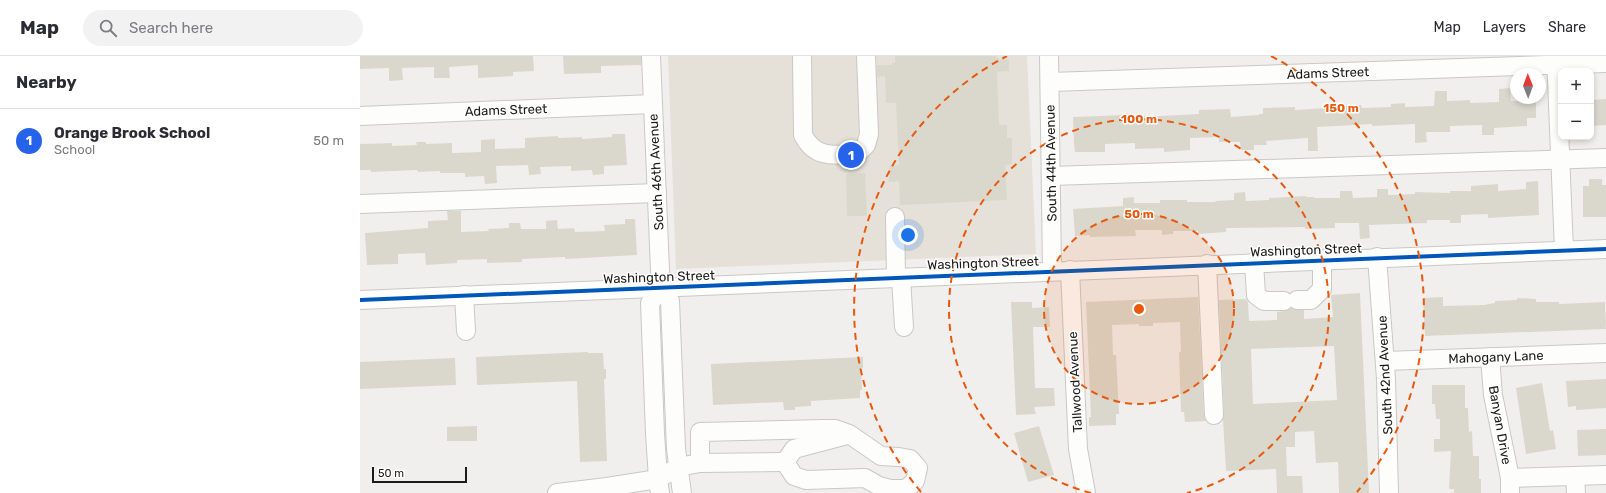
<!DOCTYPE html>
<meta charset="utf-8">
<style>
:root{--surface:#fff;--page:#f2f2f3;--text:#2b2b33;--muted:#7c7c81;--line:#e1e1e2;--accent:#2563eb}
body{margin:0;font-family:Rubik,sans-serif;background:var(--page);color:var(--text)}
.controls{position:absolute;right:12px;top:12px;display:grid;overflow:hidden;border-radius:8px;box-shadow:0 2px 6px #0003}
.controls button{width:36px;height:36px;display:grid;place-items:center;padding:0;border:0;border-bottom:1px solid var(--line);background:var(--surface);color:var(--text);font:20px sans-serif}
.compass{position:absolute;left:1150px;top:12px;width:36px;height:36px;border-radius:50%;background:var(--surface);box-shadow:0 2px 6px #0003;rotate:359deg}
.scale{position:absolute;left:12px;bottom:10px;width:95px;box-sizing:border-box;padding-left:4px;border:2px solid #1c1b19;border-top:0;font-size:11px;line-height:14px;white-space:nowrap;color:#1c1b19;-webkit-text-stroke:3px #fff;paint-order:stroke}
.you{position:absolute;left:548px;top:179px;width:14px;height:14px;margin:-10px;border:3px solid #fff;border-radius:50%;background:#1a73e8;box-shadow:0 0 0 6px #1a73e833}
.badge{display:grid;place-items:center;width:26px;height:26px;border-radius:50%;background:var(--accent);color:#fff;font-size:13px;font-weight:700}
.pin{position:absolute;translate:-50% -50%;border:2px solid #fff;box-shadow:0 1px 4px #0006}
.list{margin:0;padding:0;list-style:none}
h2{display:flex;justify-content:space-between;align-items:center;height:52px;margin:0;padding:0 16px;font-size:17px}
h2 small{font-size:13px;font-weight:400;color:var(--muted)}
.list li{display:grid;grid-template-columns:26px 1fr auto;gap:12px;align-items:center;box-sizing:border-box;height:64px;padding:0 16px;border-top:1px solid var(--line)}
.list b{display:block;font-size:15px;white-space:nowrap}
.list p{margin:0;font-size:13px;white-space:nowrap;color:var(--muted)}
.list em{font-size:13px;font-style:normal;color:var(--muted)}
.icon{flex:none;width:22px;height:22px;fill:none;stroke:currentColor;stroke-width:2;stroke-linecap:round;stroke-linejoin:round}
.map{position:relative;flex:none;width:1246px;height:437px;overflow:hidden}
header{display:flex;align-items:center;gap:24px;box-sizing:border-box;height:56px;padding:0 20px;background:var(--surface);border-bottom:1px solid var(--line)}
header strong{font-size:19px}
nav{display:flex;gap:22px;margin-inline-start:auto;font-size:14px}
.search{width:280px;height:36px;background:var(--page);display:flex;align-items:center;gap:10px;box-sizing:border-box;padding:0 14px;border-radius:22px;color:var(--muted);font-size:15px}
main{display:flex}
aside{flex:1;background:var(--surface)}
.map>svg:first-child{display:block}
.built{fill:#e5e1d9}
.building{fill:#dad8cd;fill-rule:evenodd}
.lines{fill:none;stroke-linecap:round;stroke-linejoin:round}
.minor-casing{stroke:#cac8c6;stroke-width:20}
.minor{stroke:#fdfdfc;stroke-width:18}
.cycleway-casing{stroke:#fff;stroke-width:6}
.cycleway{stroke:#0057b8;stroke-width:4}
.ring{fill:none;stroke:#e8590c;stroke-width:2;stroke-dasharray:7 5}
.labels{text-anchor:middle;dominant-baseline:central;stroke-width:3;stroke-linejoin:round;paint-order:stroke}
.street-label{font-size:13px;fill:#1c1b19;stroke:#fff}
.centre{fill:#e8590c;stroke:#fff;stroke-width:2}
.ring-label{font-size:12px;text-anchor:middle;font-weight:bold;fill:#e8590c;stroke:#fff;stroke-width:3;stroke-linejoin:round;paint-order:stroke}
</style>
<header>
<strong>Map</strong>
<div class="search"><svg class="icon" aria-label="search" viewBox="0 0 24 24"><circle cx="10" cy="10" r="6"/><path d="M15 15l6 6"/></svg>Search here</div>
<nav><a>Map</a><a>Layers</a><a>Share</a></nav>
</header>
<main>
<aside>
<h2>Nearby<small></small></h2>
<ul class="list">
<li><span class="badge">1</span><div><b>Orange Brook School</b><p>School</p></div><em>50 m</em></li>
</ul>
</aside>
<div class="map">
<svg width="1246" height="437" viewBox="0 0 1246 437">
<rect width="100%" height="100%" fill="#f1efed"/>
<polygon class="built" points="308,0 667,0 676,198 316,213"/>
<g class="building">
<polygon points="0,0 173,0 174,15 153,16 153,20 118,22 118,9 89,11 90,22 74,22 74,11 42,12 43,24 29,25 29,12 0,13"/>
<polygon points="203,0 281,0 281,9 241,10 241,17 204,18"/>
<polygon points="535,0 636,0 636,2 639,2 639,4 649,3 649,15 637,16 639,69 647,69 647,82 652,82 652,108 645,109 647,144 540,149 539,125 529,126 529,110 539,109 536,47 526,47 525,20 517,21 517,9 532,9 532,7 535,7"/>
<polygon points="1150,32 1151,45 1176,44 1176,62 1167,62 1167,70 1134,72 1134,79 1122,79 1122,69 1090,70 1090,76 1066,76 1067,86 1055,87 1055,68 1012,70 1012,68 957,71 958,95 948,95 948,82 906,85 907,89 894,89 894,94 881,94 880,86 859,86 859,81 830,82 830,94 804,96 804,92 775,93 775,87 745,88 745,96 715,96 714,88 713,61 763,59 763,61 800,60 839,58 839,54 870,53 871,61 899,59 899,58 903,58 903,52 935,51 935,54 967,52 967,50 1001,49 1002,52 1031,51 1031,48 1045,47 1045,51 1074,50 1075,35 1087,35 1087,45 1110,44 1110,47 1139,46 1139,33"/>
<polygon points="1246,43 1246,69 1231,70 1231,44"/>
<polygon points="252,78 265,78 267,109 244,110 244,118 233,119 232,114 211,115 211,110 180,111 181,118 169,119 168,109 136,110 137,127 125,128 124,120 105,121 105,117 80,117 80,115 58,116 57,114 11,116 11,114 0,114 0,88 32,87 32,90 57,89 56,86 66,86 66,88 92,87 92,97 121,96 121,84 135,83 135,93 165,92 165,82 198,80 198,82 222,81 222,83 252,81"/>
<polygon points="505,117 507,160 487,160 486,118"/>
<polygon points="1229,123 1242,123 1242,129 1246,129 1246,161 1223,161 1223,130 1229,130"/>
<polygon points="1178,125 1179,159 1128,162 1128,158 1101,159 1101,167 1090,167 1090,164 1067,164 1067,167 1009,169 1010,182 1000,183 999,167 975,167 975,172 945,173 945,171 866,172 866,176 838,178 838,175 813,175 813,178 802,179 802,174 775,174 776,180 730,181 730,179 715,180 713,153 763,150 763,142 774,141 774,147 800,147 800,144 827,144 827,146 856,146 855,145 874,144 874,137 885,136 886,145 909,144 909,142 946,140 946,141 954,141 954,142 980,142 980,135 992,135 993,142 1017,141 1017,133 1028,133 1028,139 1055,138 1055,136 1090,137 1090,135 1111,135 1111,130 1138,128 1138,135 1166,133 1166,126"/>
<polygon points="87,155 101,155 101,176 129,175 128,173 149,172 149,167 160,167 161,173 186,173 186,165 197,164 198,173 214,172 215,176 245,175 244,169 265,168 265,163 275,163 277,199 205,203 205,201 162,203 162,206 127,207 127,203 97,204 97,207 66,209 65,197 38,198 38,208 7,209 5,177 68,172 68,165 88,164"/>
<path d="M1000,237L1009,437H979L978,406L956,407L954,375L935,376V391H926L927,420H942L943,437H917L916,413L866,415L863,364L864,359L859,244L886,243L888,246L889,265L917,264V256L924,255L931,252L944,254V263L973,261L971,239ZM974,290L977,344L893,348L891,293Z"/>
<polygon points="838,241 844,359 846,365 825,366 824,356 821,356 819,296 821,296 820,266 793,267 793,270 779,270 779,268 752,269 753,299 756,299 759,358 756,358 756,369 729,370 729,361 731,361 726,246"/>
<polygon points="1083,241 1083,250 1124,249 1135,247 1135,245 1157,244 1157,242 1176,243 1176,246 1199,246 1199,248 1245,246 1246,273 1065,280 1063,242"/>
<polygon points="651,246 672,246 672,252 689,251 690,271 673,271 675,332 694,332 695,350 674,351 676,358 656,359"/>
<polygon points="228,296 228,297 243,297 244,313 246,313 246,323 244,323 247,405 220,406 217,325 117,329 116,301"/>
<polygon points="503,301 503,312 501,312 502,334 500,334 500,342 451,345 451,350 435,351 435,354 424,354 423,346 353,349 351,308"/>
<polygon points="95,302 96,329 0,333 0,306"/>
<polygon points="1246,323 1246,352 1216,354 1216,350 1208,351 1206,325"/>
<polygon points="1182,327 1190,375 1193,374 1196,393 1166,398 1156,332"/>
<polygon points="1072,329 1105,329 1105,352 1108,352 1109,376 1112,375 1113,400 1119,400 1119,423 1121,423 1121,437 1094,437 1094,433 1089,433 1091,395 1074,396 1074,383 1080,383 1080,363 1076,363 1075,348 1072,348"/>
<polygon points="117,370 117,385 87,385 87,371"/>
<polygon points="679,370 694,419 668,426 654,377"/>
<polygon points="1246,373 1246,399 1218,400 1217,374"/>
</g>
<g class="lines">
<g class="minor-casing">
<g id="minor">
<polyline points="291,0 300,214 302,232 310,245 316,393 322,437"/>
<path d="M442,0L443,79C455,103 474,99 497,98L506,89L509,78L506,0"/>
<polyline points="689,0 692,214"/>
<polyline points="1196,0 1204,194"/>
<polyline points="690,26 1246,7"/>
<polyline points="0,60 293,48"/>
<polyline points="691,120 1246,102"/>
<polyline points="0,148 297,137"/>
<polyline points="535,161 536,221"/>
<polyline points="1017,201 1026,323 1029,437"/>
<polyline points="894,206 896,239 904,245 924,245"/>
<polyline points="847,208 854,359"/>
<polyline points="710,214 718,393 726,437"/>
<polyline points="541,221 544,271"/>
<polyline points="104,239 106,275"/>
<polyline points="0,244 1246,193"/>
<polyline points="937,244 951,244 962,233 962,203"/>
<polyline points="1130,301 1133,339 1150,422 1150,437"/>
<polyline points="1025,305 1246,297"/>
<polyline points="425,406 434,393 487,379"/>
<polyline points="340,407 340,376 464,373 475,373 489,378 521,400 539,401 550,403 558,412 555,425 546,433 530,433 519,430 505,422 446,424 434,420 425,406"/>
<polyline points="1215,420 1216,437"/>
<polyline points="1150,422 1246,419"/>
<polyline points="197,437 247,431 298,423 318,411 340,407 425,406"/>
<polyline points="300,437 298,423 295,377 290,247 302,232"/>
</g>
</g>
<use href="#minor" class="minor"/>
<g class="cycleway-casing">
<polyline id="cycleway" points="0,244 1246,193"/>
</g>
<use href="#cycleway" class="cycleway"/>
</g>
<circle cx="779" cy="253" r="95" fill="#e8590c" fill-opacity=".12"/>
<g class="ring">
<circle cx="779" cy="253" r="95"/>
<path d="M731 437A190 190 0 1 1 827 437"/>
<path d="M561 436A285 285 0 0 1 647 0M911 0A285 285 0 0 1 997 436"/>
</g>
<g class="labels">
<g class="street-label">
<text transform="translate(968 17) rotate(-2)">Adams Street</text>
<text transform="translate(146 54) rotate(-2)">Adams Street</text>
<text transform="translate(691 107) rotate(-91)">South 44th Avenue</text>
<text transform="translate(296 116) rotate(-93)">South 46th Avenue</text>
<text transform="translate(946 194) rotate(-2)">Washington Street</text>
<text transform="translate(623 207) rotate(-2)">Washington Street</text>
<text transform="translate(299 221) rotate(-2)">Washington Street</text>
<text transform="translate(1136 301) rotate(-2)">Mahogany Lane</text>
<text transform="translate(1025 319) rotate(-93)">South 42nd Avenue</text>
<text transform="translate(715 326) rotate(-93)">Tallwood Avenue</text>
<text transform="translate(1140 369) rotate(80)">Banyan Drive</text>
</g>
</g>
<circle cx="779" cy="253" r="6" class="centre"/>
<g class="ring-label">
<text x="981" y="56">150 m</text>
<text x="779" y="67">100 m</text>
<text x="779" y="162">50 m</text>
</g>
</svg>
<div class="controls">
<button>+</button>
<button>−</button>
</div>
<svg class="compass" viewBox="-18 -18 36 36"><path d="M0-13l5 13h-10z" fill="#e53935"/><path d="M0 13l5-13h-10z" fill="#7c7c81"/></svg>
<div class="scale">50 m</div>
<div class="you"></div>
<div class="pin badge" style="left:491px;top:99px">1</div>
</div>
</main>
